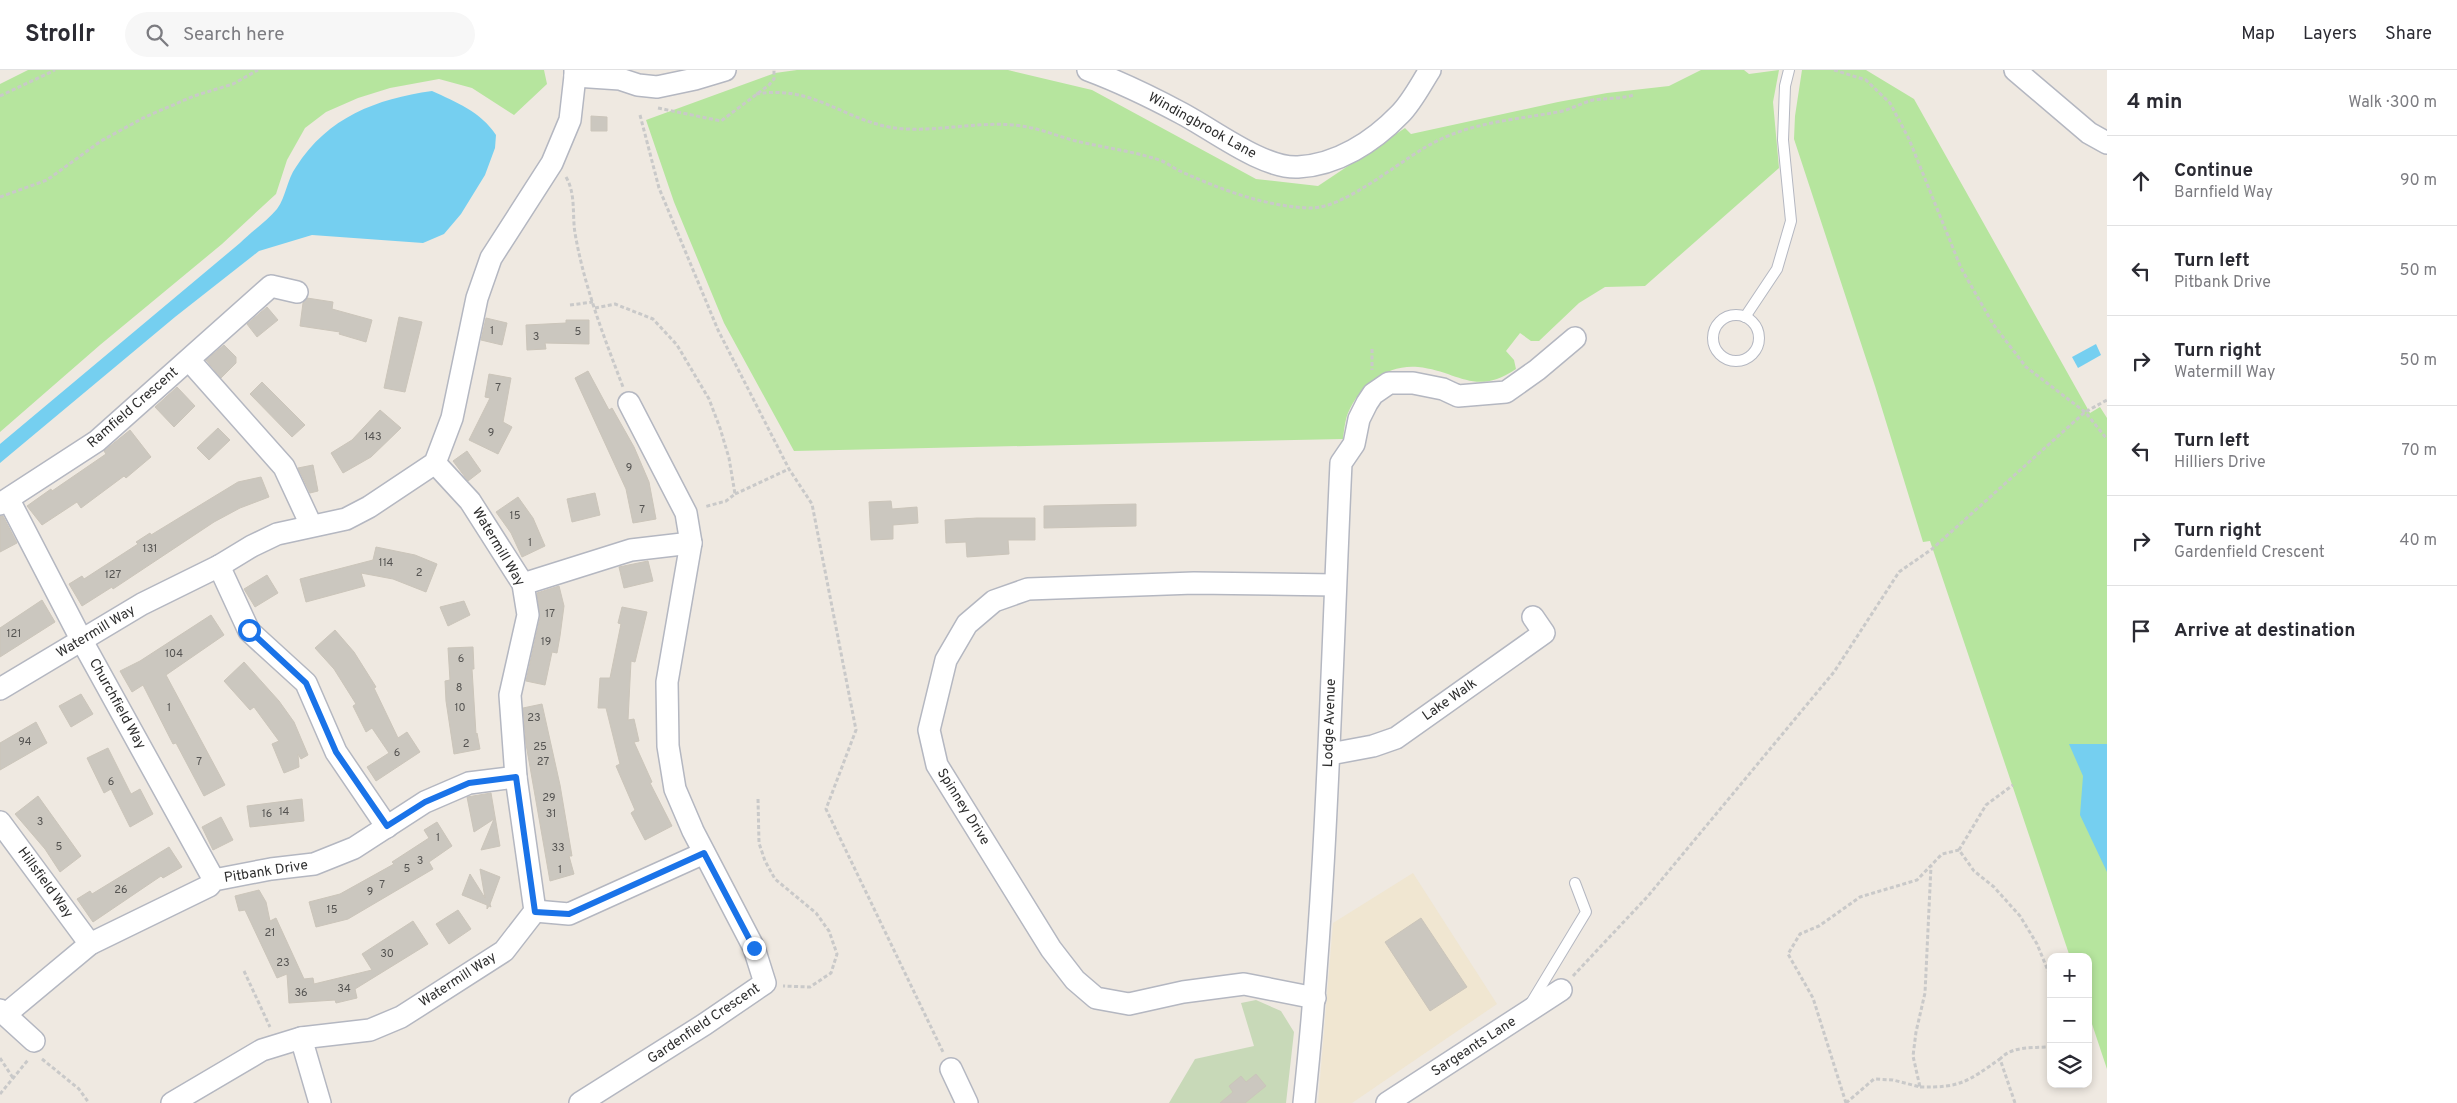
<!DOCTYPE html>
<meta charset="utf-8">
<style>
:root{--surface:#fff;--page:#f7f7f7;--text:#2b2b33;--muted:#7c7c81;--line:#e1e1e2}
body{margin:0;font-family:Overpass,sans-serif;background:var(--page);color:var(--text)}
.controls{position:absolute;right:15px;bottom:15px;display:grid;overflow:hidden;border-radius:10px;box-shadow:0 2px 8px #0003}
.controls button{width:45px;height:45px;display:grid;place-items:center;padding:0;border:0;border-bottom:1px solid var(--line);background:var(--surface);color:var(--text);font:25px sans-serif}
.stop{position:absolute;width:15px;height:15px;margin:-11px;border:4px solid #1a73e8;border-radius:50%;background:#fff}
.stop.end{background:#1a73e8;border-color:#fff;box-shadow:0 1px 5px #0008}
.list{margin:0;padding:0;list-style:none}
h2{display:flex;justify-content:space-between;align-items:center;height:65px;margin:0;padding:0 20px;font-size:21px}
h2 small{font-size:16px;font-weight:400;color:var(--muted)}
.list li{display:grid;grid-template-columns:32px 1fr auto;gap:15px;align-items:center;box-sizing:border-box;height:90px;padding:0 20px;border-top:1px solid var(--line)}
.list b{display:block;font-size:19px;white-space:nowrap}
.list p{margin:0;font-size:16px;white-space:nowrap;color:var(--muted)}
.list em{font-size:16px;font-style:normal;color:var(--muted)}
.icon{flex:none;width:28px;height:28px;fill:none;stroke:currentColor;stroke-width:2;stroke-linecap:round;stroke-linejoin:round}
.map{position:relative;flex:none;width:2107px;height:1033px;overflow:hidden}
header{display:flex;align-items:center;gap:30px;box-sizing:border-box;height:70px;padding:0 25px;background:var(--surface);border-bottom:1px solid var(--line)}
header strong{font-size:24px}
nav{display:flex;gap:28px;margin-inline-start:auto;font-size:18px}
.search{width:350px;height:45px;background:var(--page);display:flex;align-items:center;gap:12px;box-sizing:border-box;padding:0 18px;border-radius:28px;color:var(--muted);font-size:19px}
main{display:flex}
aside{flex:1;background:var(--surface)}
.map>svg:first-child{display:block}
.education{fill:#f0e6d1}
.green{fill:#b6e59e}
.cemetery{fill:#c8d9b8}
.water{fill:#75cff0}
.building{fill:#cbc7bf;stroke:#cbc5ba}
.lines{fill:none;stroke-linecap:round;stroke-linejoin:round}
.service-casing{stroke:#b4b7c1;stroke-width:12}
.minor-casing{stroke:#b4b7c1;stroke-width:24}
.path{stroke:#c9c9c9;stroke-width:3;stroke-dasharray:4 2.5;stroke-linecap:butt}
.service{stroke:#fff;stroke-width:10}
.minor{stroke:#fff;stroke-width:21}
.route{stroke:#1a73e8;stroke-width:6}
.labels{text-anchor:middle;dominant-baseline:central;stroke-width:4;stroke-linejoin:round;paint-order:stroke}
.number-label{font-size:11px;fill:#555452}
.street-label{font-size:14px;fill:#2e2e2e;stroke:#fff}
</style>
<header>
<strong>Strollr</strong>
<div class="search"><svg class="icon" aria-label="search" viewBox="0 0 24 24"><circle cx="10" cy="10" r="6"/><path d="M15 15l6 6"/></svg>Search here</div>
<nav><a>Map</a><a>Layers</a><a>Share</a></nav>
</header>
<main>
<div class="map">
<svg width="2107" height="1033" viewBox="0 0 2107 1033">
<rect width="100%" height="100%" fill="#efe9e1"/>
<polygon class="education" points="1413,803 1497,934 1352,1033 1318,1033 1333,853"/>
<g class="green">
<polygon points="28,0 544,0 547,14 514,45 472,18 439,9 390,18 358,28 326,42 305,58 287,90 276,124 222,174 100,275 0,362 0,14"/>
<path d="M797,0H1008L1092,20L1256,109L1318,116L1405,58L1411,64L1558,32L1607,23L1669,16L1701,0H1744L1749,4L1779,0L1773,32L1779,98L1645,216L1605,217L1579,233L1539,271H1531L1520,263L1506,281L1514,290L1516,299C1475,327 1458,301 1418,297C1387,294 1360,315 1348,343C1345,350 1344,361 1343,369L794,381L724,253L674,132L646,50L775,3Z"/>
<polygon points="1802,0 1866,0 1914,29 2090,343 2100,337 2107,348 2107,999 2088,942 2088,887 2070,887 1930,471 1923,472 1875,316 1794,69 1795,46"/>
</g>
<polygon class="cemetery" points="1256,930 1281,941 1294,962 1286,1033 1169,1033 1195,989 1254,976 1241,933"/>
<g class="water">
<path d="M432,21C456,32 481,42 496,65L495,78L485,105L461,144L444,164L423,173L312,165L259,181L175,247L0,393V374L240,173C251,162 267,151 277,139C286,127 287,109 296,97C328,47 376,29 432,21Z"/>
<polygon points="2096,274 2101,285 2078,298 2072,287"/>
<polygon points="2069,674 2107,674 2107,802 2080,745 2083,706"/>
</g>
<g class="building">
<polygon points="591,46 607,47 607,61 591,61"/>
<polygon points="307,228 333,232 332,239 372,250 366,272 339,264 340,262 300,256 303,233"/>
<polygon points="267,237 278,250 257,267 247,254"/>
<polygon points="399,247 422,252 405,322 384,318"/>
<polygon points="486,248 507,253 502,275 481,270"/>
<polygon points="566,250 589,250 589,274 545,273 546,279 527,280 526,255 566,253"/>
<polygon points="224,275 236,287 236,293 221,308 206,290"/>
<polygon points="588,301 609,340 612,338 634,377 649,412 656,449 633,453 626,419 575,308"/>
<polygon points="489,304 511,308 503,352 512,357 498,384 469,370 490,328 485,327"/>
<polygon points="262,312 305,355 292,367 250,324"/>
<polygon points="177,317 195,336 174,357 155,337"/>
<polygon points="380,340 401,358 371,387 343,403 331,383 352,370"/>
<polygon points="218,358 230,370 209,390 197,378"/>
<polygon points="130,360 151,387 126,408 124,406 81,438 77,432 42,455 27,436 51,419 52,421 106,384 104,381"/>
<polygon points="467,381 481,401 468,411 453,391"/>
<polygon points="313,395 318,421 310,423 298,398"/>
<polygon points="261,407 269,427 240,438 214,452 113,519 112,517 82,536 69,514 82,506 84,509 138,474 136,472 150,463 151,465 238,412"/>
<polygon points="595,423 600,445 572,452 567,429"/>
<polygon points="518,427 533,448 545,476 522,487 511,463 496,442"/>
<polygon points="891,431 892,439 917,437 918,453 893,455 893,469 871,470 869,432"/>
<polygon points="1136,434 1136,456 1044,458 1044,436"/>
<polygon points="0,446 3,446 17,473 0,482"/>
<polygon points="977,448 1035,448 1035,470 1008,470 1009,484 967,487 966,472 946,473 945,450"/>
<polygon points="376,477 415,485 437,494 426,522 393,509 361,503 365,516 306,532 300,509 373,490"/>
<polygon points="648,491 653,511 624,518 619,497"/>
<polygon points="267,505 278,523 255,537 244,519"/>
<polygon points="559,516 564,536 560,566 557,583 552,582 545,615 526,611 540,548 537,523"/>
<polygon points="42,530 55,552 0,587 0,558"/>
<polygon points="464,531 470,545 448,556 440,537"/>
<polygon points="622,537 647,542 635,592 631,591 628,650 634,649 639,671 634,672 652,712 650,713 672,756 645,770 631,743 635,740 616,696 620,694 606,638 598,638 600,608 610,608 621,554 618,553"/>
<polygon points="211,545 224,565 166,605 225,715 204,726 176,673 173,674 143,615 132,622 120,601 140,591"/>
<polygon points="335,560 354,582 376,617 374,618 398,668 407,662 420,682 376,711 367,697 389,683 372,658 366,662 353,636 356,634 334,599 315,578"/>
<polygon points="473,577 474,599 472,599 476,664 477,663 480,679 454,684 446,631 445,611 450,610 448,578"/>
<polygon points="244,592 279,631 294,652 308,685 301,689 298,684 299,697 284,703 272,674 279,671 254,637 250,640 224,611"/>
<polygon points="81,624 93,644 71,657 59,636"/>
<polygon points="542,634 560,715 572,786 569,786 574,804 550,811 526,674 523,638"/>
<polygon points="36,652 47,673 0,700 0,673"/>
<polygon points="108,678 131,724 140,719 153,744 130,757 111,719 104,723 87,688"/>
<polygon points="491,723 500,776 481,780 494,749 474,762 467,727"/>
<polygon points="38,726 81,786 60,802 45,779 15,744"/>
<polygon points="302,729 304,751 250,757 247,736"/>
<polygon points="221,747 233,770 213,780 202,757"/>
<polygon points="437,752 452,776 429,792 433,799 348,849 316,857 309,832 340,824 394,794 392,792 429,768 424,760"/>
<polygon points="169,777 182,797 163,808 161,806 93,852 77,829 90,821 92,824"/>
<polygon points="480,799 500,807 490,834 491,837 489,836 487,839 487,835 462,825 470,804 485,828"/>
<polygon points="259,820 266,832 270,851 276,848 304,909 313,908 314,914 372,900 362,884 413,851 428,874 355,919 357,928 336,933 335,930 289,933 287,904 277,908 245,840 239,841 235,826"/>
<polygon points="458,840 471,859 449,874 436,854"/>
<polygon points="1421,848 1467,917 1430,941 1385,872"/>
<polygon points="1256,1004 1266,1016 1245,1033 1220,1033 1233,1022 1229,1016 1241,1006 1246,1012"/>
</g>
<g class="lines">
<g class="service-casing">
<g id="service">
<circle cx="1736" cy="268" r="23"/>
<polyline points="1745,247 1777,199 1791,151 1783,70 1785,16 1789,0"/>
<polyline points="1531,933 1586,842 1575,813"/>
</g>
</g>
<g class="minor-casing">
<g id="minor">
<polyline points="575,0 575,6 620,9 638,15 657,17 695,9 725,0"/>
<path d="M1088,0C1120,12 1151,27 1181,43C1212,59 1263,99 1298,97C1337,95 1373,72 1400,44C1412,32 1421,14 1430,0"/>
<polyline points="2015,0 2089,63 2107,73"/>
<polyline points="189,290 284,397 311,455"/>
<polyline points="9,430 82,571 214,810"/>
<polyline points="0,434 97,371 271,216 297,222"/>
<polyline points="219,496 249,561 306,613 336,682 387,757"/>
<polyline points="523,514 631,480 691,473"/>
<polyline points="0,619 142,534 219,496 252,476 277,464 346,449 369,437 435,393 452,348 477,228 491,188 552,93 570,50 575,6"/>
<polyline points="1330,684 1373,676 1396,668 1544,563 1533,547"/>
<polyline points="0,752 90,874"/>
<polyline points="535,841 569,844 704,783"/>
<polyline points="1315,928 1244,914 1183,922 1129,934 1096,928 1075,910 1051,879 937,695 929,660 946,590 967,554 994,531 1028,519 1194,513 1335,515"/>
<polyline points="0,940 34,971"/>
<polyline points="6,944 90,874 209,816 214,810 271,799 314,794 354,778 425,732 469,713 516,707"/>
<polyline points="301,968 320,1033"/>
<polyline points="951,999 967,1033"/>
<polyline points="172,1033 262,980 301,968 370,960 401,947 504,881 535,841 516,707 510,625 528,545 523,514 470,431 435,393"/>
<polyline points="580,1033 705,954 765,913 754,878 693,761 675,719 668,676 667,612 691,473 686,443 629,333"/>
<path d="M1304,1033C1327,820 1331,606 1341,393L1354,374L1359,349L1367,333L1373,324L1389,313H1413L1443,319L1458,326L1506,322L1537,300L1575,268"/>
<polyline points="1387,1033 1561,920"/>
</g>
</g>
<g class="path">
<polyline points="1834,0 1866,10 1890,33 1909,69 1961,198 1993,254 2026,297 2085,342 2107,369"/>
<path d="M756,24C812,15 839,47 889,57C934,65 983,48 1027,57C1044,60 1060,67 1076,71C1105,78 1134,81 1162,91C1169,94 1175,99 1182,102C1222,120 1267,137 1311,138C1348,138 1405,85 1441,69C1477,52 1519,49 1558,42C1570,40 1581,33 1593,30C1607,28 1620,29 1634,25"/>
<polyline points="0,26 55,0"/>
<polyline points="658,38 721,51 769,15 774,9 774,0"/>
<polyline points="640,45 659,118 718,260 789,399 812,434 856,660 826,739 943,982"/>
<path d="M566,107C576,124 572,144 575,163C584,216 604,267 623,317"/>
<polyline points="0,127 47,110 101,71 145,47 194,26 233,14 258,0"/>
<polyline points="570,235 593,232"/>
<polyline points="595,238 615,234 653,249 677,275 709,329 720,358 729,388 735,424 726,431 704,437"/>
<polyline points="1372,279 1372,300"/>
<polyline points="735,424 789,399"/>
<polyline points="758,729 759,773 765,791 775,809 816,843 829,861 837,884 831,903 810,917 783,916"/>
<polyline points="1959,780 1986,735 2013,715"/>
<polyline points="244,901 270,957"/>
<polyline points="1573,906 1648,826 1834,602 1899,502 1932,479 2085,342 2107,330"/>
<polyline points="0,988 13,1008"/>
<polyline points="42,989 79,1019 89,1033"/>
<path d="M1920,1017C1961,1018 1968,1011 2000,989"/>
<polyline points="0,1024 28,990"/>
<polyline points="1846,1033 1813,928 1788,884 1800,864 1819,856 1860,827 1917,810 1942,784 1959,780 1974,801 1994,817 2020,846 2037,874 2051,908"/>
<polyline points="1846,1033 1874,1009 1893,1010 1920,1017 1913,986 1916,962 1925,923 1931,796"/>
<path d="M2015,1033L2000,989C2012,976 2031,978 2048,977L2051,975"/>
</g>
<use href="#service" class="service"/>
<use href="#minor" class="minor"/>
</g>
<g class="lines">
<polyline class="route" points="249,560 306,613 336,682 387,756 425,732 469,713 516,707 535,842 569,844 704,783 754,878"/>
</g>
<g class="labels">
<g class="number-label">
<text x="492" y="261">1</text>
<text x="578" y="262">5</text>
<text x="536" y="267">3</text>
<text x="498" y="318">7</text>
<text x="491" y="363">9</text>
<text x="373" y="367">143</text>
<text x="629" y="398">9</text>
<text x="642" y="440">7</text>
<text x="515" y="446">15</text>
<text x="530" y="473">1</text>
<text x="150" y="479">131</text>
<text x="386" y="493">114</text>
<text x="419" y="503">2</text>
<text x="113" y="505">127</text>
<text x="550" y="544">17</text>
<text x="14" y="564">121</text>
<text x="546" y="572">19</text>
<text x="174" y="584">104</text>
<text x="461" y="589">6</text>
<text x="459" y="618">8</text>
<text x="169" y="638">1</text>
<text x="460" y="638">10</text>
<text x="534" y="648">23</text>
<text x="25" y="672">94</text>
<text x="466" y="674">2</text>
<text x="540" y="677">25</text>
<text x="397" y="683">6</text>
<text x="199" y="692">7</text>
<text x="543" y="692">27</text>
<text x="111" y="712">6</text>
<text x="549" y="728">29</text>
<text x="284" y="742">14</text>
<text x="267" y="744">16</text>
<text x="551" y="744">31</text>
<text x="40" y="752">3</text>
<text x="438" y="768">1</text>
<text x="59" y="777">5</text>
<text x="558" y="778">33</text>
<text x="420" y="791">3</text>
<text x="407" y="799">5</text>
<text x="560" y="800">1</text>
<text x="382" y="815">7</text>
<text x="121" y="820">26</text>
<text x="370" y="822">9</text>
<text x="332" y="840">15</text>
<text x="270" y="863">21</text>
<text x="387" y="884">30</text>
<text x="283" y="893">23</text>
<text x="344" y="919">34</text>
<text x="301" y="923">36</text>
</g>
<g class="street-label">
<text transform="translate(1202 56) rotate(29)">Windingbrook Lane</text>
<text transform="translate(133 338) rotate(-41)">Ramfield Crescent</text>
<text transform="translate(498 477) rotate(59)">Watermill Way</text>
<text transform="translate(96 562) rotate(-31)">Watermill Way</text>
<text transform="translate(1450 630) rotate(-35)">Lake Walk</text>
<text transform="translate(117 634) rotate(61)">Churchfield Way</text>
<text transform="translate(1330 653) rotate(-88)">Lodge Avenue</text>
<text transform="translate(963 737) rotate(58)">Spinney Drive</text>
<text transform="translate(266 802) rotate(-9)">Pitbank Drive</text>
<text transform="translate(45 813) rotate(54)">Hillsfield Way</text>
<text transform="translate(458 910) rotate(-33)">Watermill Way</text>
<text transform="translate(704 954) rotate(-34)">Gardenfield Crescent</text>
<text transform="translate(1474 977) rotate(-33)">Sargeants Lane</text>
</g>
</g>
</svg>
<div class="controls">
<button>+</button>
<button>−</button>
<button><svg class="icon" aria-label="layers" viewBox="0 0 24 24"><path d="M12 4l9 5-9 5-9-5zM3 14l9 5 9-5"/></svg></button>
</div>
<div class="stop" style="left:249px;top:560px"></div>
<div class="stop end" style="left:754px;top:878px"></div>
</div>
<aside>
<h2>4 min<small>Walk · 300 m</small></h2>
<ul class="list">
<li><svg class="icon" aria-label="ahead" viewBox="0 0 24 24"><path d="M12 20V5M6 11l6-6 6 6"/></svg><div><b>Continue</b><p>Barnfield Way</p></div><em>90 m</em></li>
<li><svg class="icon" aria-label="left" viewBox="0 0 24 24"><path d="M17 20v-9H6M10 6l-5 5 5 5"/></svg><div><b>Turn left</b><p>Pitbank Drive</p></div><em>50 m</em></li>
<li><svg class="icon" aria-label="right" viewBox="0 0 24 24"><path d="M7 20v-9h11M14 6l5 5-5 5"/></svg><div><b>Turn right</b><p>Watermill Way</p></div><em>50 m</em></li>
<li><svg class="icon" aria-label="left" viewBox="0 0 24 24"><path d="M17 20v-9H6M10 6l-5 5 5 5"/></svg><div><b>Turn left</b><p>Hilliers Drive</p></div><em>70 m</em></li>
<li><svg class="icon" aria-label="right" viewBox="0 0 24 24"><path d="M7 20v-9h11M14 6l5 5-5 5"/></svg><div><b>Turn right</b><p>Gardenfield Crescent</p></div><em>40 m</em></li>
<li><svg class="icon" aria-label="arrive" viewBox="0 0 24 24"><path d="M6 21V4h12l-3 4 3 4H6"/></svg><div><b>Arrive at destination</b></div></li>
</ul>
</aside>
</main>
